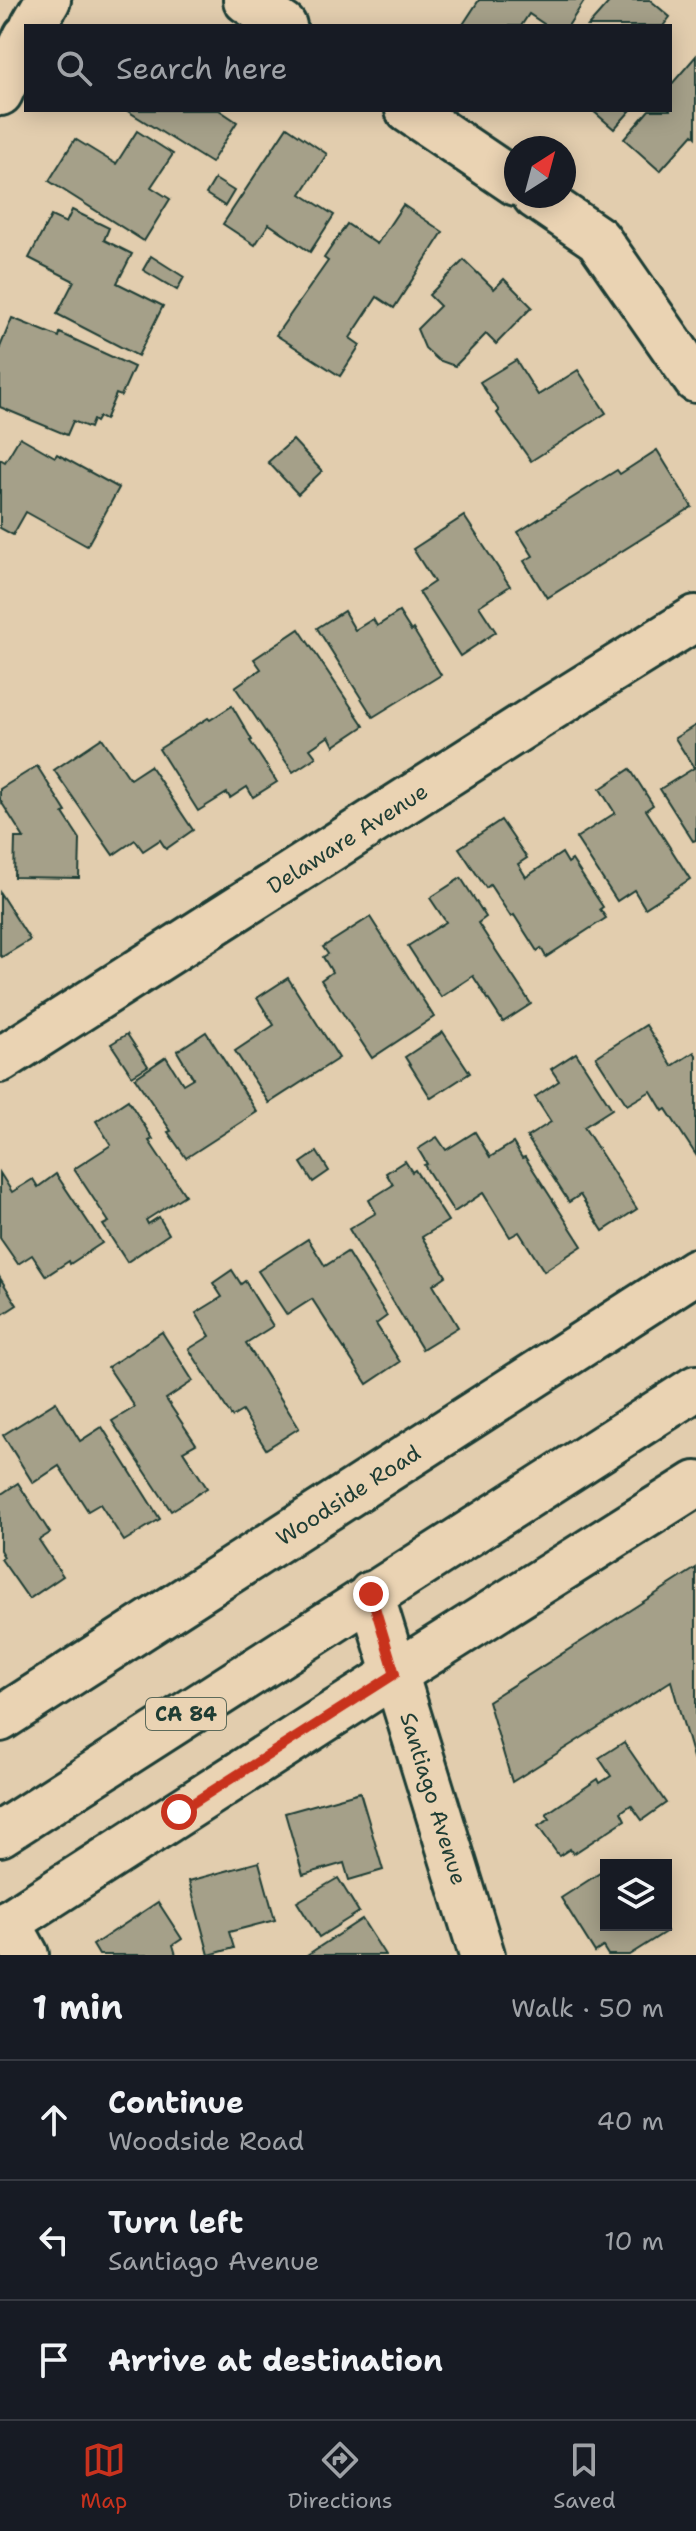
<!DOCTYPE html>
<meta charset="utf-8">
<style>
:root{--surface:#171b24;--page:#20242c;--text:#f1f3f6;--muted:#9ea1a6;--line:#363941;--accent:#c8321e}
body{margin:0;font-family:"Shantell Sans",sans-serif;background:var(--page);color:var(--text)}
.controls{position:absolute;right:24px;bottom:24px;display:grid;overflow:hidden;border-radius:0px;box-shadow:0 4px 20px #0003}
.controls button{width:72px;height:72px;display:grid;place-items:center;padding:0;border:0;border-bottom:2px solid var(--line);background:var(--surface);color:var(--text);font:40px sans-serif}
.compass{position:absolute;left:504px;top:136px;width:72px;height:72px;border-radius:50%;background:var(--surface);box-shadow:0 4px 20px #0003;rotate:36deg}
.stop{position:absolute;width:24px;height:24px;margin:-18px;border:6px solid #c8321e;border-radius:50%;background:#fff}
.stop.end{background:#c8321e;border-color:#fff;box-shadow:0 2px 8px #0008}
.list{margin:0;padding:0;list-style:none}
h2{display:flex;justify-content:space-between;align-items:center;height:104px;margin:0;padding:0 32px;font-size:34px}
h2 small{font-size:26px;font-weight:400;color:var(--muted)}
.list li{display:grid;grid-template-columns:52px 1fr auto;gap:24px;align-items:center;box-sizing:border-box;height:120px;padding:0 32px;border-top:2px solid var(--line)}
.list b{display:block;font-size:30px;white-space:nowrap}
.list p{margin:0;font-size:26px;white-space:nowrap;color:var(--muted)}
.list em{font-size:26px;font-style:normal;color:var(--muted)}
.icon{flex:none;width:44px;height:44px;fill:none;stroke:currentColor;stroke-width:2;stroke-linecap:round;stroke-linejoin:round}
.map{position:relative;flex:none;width:696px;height:1955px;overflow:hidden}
.search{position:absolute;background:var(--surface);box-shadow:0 4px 20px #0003;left:24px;right:24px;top:24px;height:88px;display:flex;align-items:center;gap:20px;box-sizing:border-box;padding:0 28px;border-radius:0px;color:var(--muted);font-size:30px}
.sheet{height:464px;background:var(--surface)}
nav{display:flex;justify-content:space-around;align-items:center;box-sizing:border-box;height:112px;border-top:2px solid var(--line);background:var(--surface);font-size:22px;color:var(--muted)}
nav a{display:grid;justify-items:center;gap:4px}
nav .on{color:var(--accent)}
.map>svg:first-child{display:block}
.building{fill:#a5a089;stroke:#1f3d34;stroke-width:2}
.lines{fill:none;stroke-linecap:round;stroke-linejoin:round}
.minor-casing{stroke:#1f3d34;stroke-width:50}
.major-casing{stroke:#1f3d34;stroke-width:50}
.minor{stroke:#ead3b3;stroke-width:44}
.major{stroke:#ead3b3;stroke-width:44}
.route{stroke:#c8321e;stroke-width:10}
.labels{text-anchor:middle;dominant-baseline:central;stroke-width:6;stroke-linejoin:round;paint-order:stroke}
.shield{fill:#ead3b3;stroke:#5c6a5a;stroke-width:2}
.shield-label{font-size:20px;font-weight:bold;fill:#1f3d34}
.street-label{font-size:22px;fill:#1f3d34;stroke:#ead3b3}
</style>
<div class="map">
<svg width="696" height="1955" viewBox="0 0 696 1955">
<rect width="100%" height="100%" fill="#e2cdae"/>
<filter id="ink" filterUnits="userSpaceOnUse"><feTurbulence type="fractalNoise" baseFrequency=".0125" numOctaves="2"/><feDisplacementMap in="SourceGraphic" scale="16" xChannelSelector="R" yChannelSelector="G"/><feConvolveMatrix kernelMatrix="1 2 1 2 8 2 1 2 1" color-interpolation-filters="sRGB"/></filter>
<g filter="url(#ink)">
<g class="building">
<polygon points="479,0 585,0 568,26 547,26 529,14 521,26 462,26"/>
<polygon points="611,0 650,0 670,17 663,26 588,26"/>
<polygon points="696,56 696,137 693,134 660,171 624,139 649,110 670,110 670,86"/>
<polygon points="126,110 219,110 237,122 211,163"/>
<polygon points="592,110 631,110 614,129"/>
<polygon points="287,127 327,154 301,194 334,215 310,252 269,224 255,245 223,224"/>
<polygon points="137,131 173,154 151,187 170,199 144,241 49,181 75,139 116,164"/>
<polygon points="215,179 234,191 225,206 206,194"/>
<polygon points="403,205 443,232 394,308 377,297 350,338 360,345 340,376 276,335 328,261 324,258 347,224 377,244"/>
<polygon points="72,210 109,228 104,240 132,254 117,283 163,306 138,356 57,314 74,281 29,258 51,216 66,223"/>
<polygon points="151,256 184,277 177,290 143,270"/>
<polygon points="464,260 494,289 504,279 532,307 496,344 486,334 455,366 438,360 425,348 417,329 440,306 429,295"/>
<polygon points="12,318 59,337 60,333 134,367 121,396 116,394 105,420 99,417 96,422 93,420 90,428 73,421 67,435 0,407 0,347"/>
<polygon points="516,360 538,395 578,370 606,413 531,461 497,413 499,411 480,382"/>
<polygon points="20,437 55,457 57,454 119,488 87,546 26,512 13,535 0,528 0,459 5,462"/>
<polygon points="293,440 322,471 298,494 268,462"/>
<polygon points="657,450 692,507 547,598 524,561 533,556 518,532 617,470 620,474"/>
<polygon points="464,516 510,586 479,606 496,632 460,656 419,592 434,582 413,549"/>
<polygon points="344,611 355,630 373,619 377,626 399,612 411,631 413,629 441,675 373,717 317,628"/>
<polygon points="299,629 364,726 334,746 329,736 310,749 316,757 293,772 235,687 261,669 254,659"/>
<polygon points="232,706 252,740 250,741 277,782 253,797 247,787 230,798 227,793 198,811 159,749 208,718 210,720"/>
<polygon points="696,725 696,840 693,841 660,789 694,768 675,738"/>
<polygon points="102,738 130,779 150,766 193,830 166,849 160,840 143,851 135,840 113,855 54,770"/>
<polygon points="37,766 66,812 63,813 80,839 79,878 14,877 15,838 24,838 0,800 0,789"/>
<polygon points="630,769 653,805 646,810 690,879 645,908 634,890 617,901 576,838 615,813 600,789"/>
<polygon points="501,820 527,858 518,864 526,877 562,853 568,863 572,860 603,907 600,909 606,918 546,957 541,948 537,951 514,915 511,917 490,885 486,888 459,848"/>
<polygon points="461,878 486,917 478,923 531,1004 503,1022 473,976 441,997 408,946 446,922 430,898"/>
<polygon points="0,893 30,940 2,957 0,955"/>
<polygon points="370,917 434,1017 372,1058 321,980 332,972 323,957 328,954 323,947"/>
<polygon points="288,978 339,1058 269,1103 235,1051 274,1025 257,998"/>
<polygon points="646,1025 672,1066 694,1052 696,1055 696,1155 666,1109 663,1111 651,1091 627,1105 596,1057"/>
<polygon points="206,1032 257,1112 186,1158 168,1132 171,1131 135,1078 166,1057 183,1084 193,1078 177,1051"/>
<polygon points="443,1032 470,1073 431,1098 405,1057"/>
<polygon points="127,1034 148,1066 132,1076 111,1044"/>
<polygon points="576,1053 612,1109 584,1127 637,1209 603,1231 580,1195 569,1202 527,1137 551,1122 535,1097 559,1081 551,1069"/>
<polygon points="128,1100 153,1139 149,1141 185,1195 146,1220 148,1224 159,1217 169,1234 127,1262 103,1225 109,1222 74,1169 111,1145 96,1121"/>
<polygon points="475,1132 490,1157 513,1143 522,1158 525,1157 582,1246 544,1271 519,1232 510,1237 483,1193 454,1212 424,1165 427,1164 418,1149 437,1137 446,1150"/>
<polygon points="317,1152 329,1171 313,1182 301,1163"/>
<polygon points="405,1161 412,1172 415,1170 448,1221 422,1237 446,1276 433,1285 458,1327 422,1349 349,1229 376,1213 369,1200 393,1185 386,1173"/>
<polygon points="0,1173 12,1192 33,1179 38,1187 56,1174 102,1243 70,1264 69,1261 46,1276 32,1255 18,1264 0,1238"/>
<polygon points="308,1239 325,1266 347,1252 387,1316 376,1324 400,1362 367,1384 312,1299 287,1315 258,1271"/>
<polygon points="232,1270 241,1284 245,1281 273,1326 246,1343 299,1428 266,1449 242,1411 232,1417 189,1349 210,1336 196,1313 222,1297 213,1283"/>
<polygon points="0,1278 17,1305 0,1316"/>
<polygon points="162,1332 193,1381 166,1399 196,1444 183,1451 207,1488 171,1511 112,1421 135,1407 108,1367"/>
<polygon points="56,1402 80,1441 102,1427 160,1519 124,1541 100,1504 88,1511 59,1466 33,1483 3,1435"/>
<polygon points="18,1483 50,1533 39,1540 63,1576 29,1599 1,1559 4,1557 0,1550 0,1495"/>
<polygon points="696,1568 696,1768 671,1681 512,1782 488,1701"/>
<polygon points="624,1742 666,1803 642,1820 631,1805 621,1812 625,1820 573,1854 570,1849 559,1856 538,1826 550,1819 546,1814 598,1779 600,1783 611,1776 599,1758"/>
<polygon points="360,1792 383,1870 349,1880 344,1863 303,1875 285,1813"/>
<polygon points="259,1862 275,1920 229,1932 234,1948 209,1955 189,1881"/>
<polygon points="606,1869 606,1925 663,1925 667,1931 629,1955 608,1955 603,1947 595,1952 561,1898"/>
<polygon points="338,1878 359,1912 319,1937 297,1902"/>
<polygon points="158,1902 182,1939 173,1945 176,1955 99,1955 93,1945"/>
<polygon points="362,1919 385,1955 307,1955"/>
</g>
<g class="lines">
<g class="minor-casing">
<g id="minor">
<polyline points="246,0 284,26"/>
<polyline points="33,26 48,0"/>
<polyline points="0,93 26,37"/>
<polyline points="408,110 516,183"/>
<polyline points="535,196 598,239 696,380"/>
<path id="s1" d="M0,1060L548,710L696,618"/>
<path id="s2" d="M371,1594L482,1955"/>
<path id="s3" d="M0,1719L696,1271"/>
<polyline points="8,1922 26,1955"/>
</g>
</g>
<g class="major-casing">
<g id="major">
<polyline points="0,1834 696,1388"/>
<polyline points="0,1928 395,1674 696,1484"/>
</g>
</g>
<use href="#minor" class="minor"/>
<use href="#major" class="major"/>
</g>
</g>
<g class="lines" filter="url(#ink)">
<polyline class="route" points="179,1812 395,1674 371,1594"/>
</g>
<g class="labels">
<rect class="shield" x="146" y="1698" width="80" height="32" rx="6"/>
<g class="shield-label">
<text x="186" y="1714">CA 84</text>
</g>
<g class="street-label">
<text stroke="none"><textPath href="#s1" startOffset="412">Delaware Avenue</textPath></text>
<text stroke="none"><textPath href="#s3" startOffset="414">Woodside Road</textPath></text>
<text stroke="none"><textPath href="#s2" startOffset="214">Santiago Avenue</textPath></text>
</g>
</g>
</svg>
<div class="controls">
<button><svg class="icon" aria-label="layers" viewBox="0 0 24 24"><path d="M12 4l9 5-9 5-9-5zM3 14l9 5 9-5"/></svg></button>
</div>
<svg class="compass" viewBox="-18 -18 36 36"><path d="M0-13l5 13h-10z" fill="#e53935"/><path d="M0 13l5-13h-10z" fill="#9ea1a6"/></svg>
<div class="stop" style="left:179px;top:1812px"></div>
<div class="stop end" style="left:371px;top:1594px"></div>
<div class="search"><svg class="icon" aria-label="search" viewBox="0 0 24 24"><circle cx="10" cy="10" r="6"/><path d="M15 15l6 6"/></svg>Search here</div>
</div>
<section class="sheet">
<h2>1 min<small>Walk · 50 m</small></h2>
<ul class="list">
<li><svg class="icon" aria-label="ahead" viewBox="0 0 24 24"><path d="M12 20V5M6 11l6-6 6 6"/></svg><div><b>Continue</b><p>Woodside Road</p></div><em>40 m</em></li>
<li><svg class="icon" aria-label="left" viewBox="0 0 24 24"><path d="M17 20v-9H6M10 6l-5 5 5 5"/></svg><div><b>Turn left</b><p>Santiago Avenue</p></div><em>10 m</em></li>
<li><svg class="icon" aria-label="arrive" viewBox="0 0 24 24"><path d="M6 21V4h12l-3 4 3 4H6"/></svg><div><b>Arrive at destination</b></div></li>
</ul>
</section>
<nav>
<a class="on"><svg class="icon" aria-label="map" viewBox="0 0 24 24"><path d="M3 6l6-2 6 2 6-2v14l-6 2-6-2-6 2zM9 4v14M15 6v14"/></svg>Map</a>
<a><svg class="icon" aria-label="directions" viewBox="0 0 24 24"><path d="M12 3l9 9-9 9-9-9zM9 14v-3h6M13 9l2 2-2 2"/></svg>Directions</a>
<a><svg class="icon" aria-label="saved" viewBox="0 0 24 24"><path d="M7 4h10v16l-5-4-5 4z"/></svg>Saved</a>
</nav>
